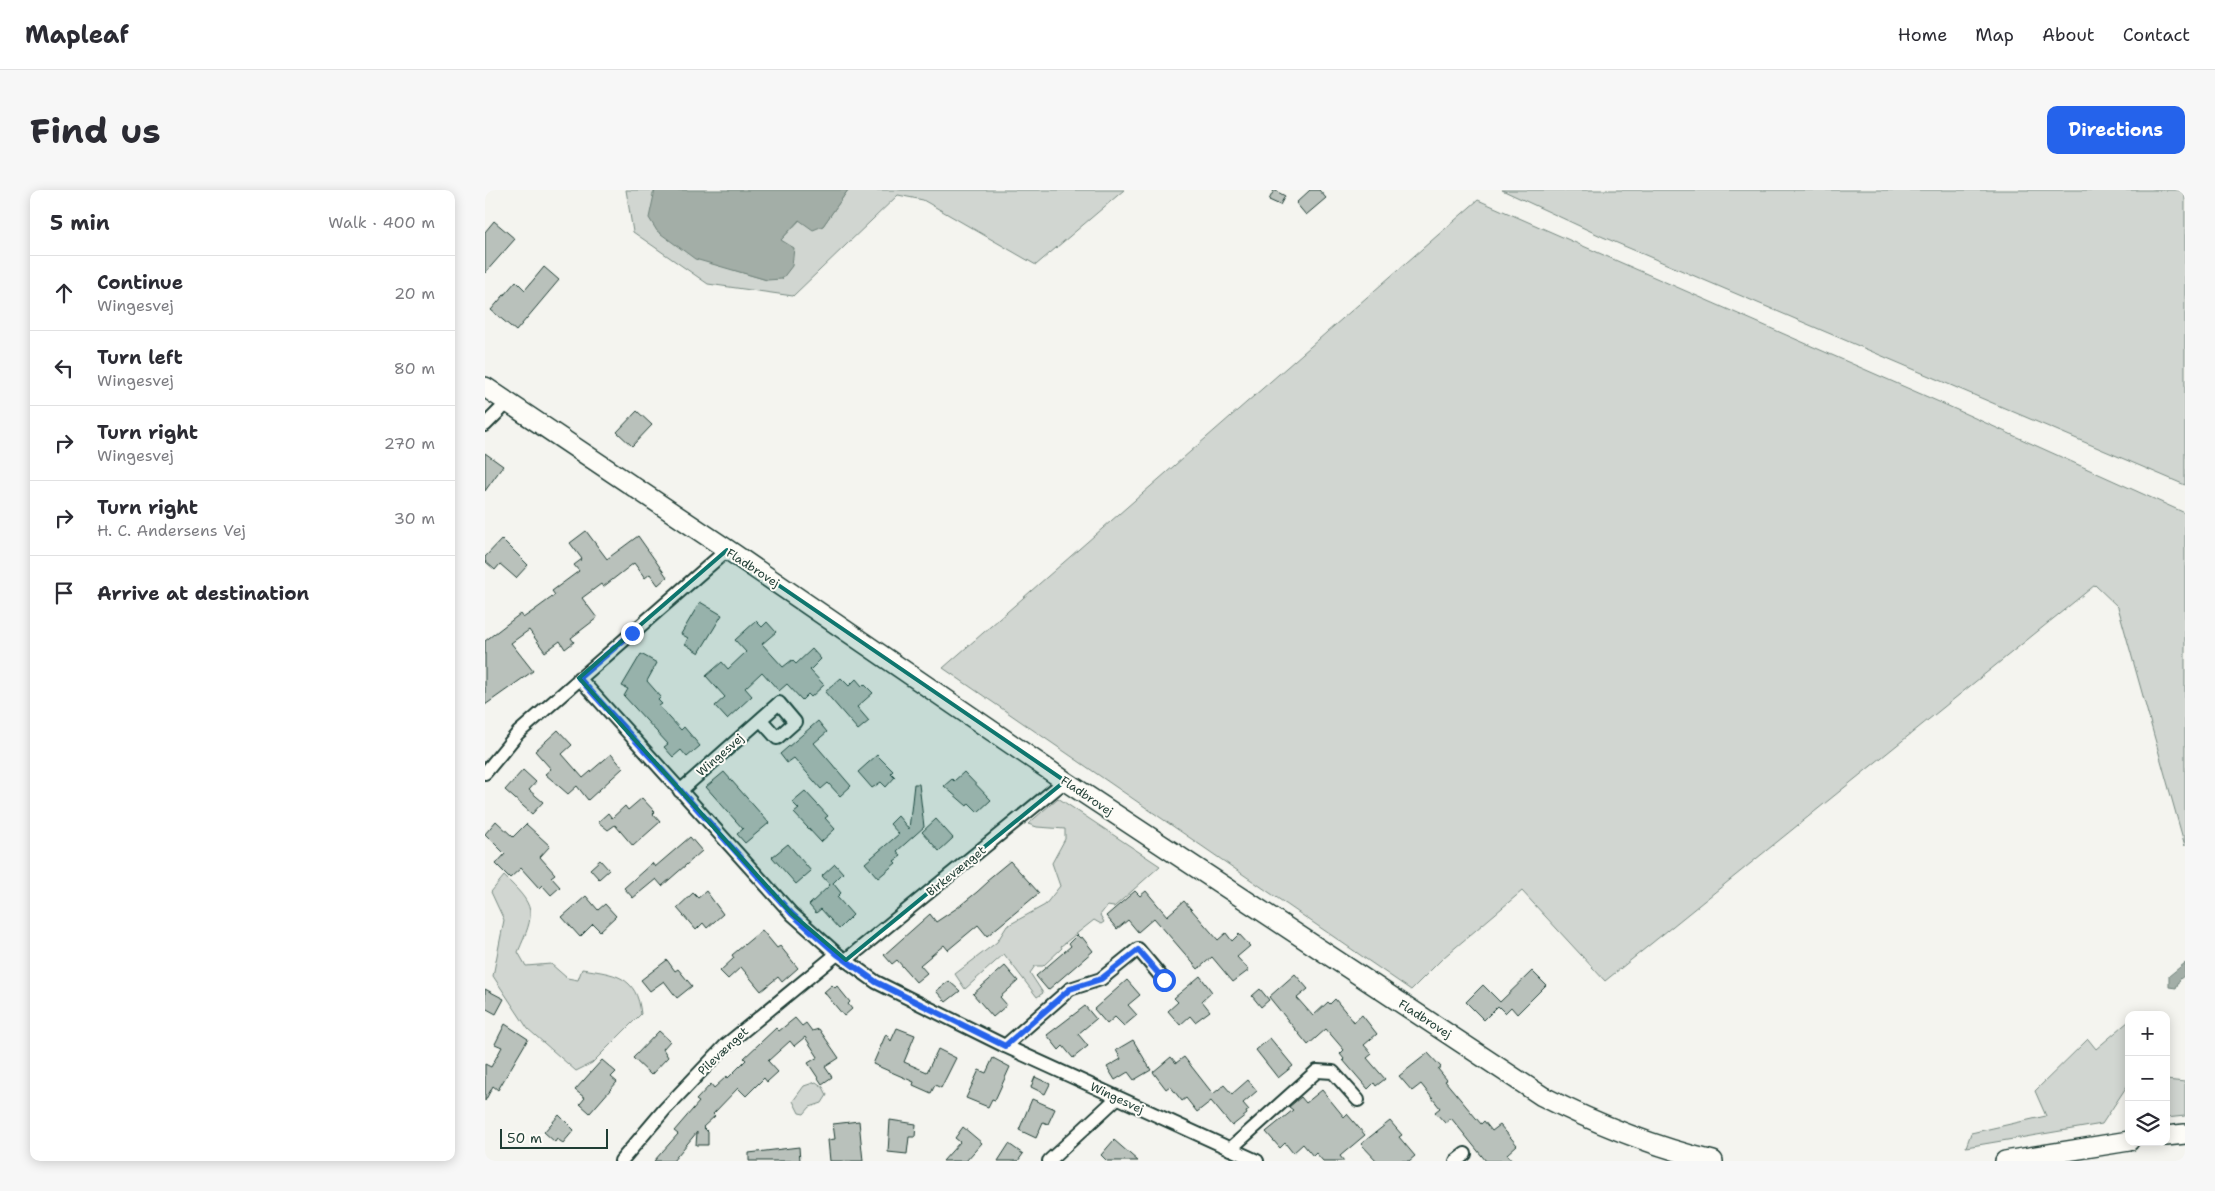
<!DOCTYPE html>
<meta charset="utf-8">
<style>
:root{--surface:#fff;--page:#f7f7f7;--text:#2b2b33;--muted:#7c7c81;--line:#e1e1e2;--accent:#2563eb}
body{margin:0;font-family:"Shantell Sans",sans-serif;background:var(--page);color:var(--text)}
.controls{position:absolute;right:15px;bottom:15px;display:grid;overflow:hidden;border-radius:10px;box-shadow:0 2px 12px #0003}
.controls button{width:45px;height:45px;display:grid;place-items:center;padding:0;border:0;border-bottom:1px solid var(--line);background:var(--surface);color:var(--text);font:25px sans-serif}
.scale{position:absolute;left:15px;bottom:12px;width:108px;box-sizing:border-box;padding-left:5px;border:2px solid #1f3d34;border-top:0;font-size:14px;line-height:18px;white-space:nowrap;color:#1f3d34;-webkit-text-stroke:4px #fdfcf7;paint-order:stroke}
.stop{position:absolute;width:15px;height:15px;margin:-11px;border:4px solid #2563eb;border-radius:50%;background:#fff}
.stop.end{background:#2563eb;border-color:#fff;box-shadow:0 1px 5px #0008}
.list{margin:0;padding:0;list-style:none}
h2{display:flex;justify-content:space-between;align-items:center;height:65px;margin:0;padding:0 20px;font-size:21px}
h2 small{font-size:16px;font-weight:400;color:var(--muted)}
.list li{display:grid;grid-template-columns:32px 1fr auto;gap:15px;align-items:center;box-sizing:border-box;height:75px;padding:0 20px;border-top:1px solid var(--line)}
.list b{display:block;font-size:19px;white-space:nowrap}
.list p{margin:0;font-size:16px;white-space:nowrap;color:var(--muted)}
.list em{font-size:16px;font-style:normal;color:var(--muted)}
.icon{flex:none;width:28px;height:28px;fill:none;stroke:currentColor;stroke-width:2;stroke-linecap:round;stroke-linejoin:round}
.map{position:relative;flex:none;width:1700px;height:971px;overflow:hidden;border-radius:10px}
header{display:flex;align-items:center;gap:30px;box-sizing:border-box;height:70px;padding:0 25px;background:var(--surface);border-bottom:1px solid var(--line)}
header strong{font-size:24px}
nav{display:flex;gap:28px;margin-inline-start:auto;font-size:18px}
.intro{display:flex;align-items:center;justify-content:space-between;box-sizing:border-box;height:120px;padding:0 30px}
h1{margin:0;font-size:35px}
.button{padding:12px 22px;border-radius:10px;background:var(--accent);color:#fff;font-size:18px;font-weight:700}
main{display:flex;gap:30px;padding:0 30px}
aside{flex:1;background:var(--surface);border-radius:10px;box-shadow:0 2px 12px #0003}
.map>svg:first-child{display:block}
.green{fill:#d1d6d1;stroke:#788a82}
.water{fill:#a3aea7;stroke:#6e8179}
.building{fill:#b9c1bb;stroke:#1f3d34}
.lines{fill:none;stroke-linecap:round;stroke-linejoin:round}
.minor-casing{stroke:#1f3d34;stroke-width:16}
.secondary-casing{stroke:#1f3d34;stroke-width:22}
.minor{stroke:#fdfcf7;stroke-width:12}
.secondary{stroke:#fdfcf7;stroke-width:19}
.route{stroke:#2563eb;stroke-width:6}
.marked{fill:#0f766e;fill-opacity:0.2;stroke:#0f766e;stroke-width:4;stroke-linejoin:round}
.labels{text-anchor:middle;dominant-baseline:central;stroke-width:4;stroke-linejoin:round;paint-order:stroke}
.street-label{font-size:12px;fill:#1f3d34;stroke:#fdfcf7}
</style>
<header>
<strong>Mapleaf</strong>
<nav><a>Home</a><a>Map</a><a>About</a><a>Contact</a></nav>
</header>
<div class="intro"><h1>Find us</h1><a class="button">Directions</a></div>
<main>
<aside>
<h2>5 min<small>Walk · 400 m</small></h2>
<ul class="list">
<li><svg class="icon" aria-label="ahead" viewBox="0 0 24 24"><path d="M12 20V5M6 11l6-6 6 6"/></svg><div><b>Continue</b><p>Wingesvej</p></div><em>20 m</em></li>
<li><svg class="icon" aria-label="left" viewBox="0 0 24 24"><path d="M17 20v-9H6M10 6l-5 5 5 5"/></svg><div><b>Turn left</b><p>Wingesvej</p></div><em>80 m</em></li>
<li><svg class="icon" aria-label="right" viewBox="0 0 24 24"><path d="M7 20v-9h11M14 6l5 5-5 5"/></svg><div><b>Turn right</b><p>Wingesvej</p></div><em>270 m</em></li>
<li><svg class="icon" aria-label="right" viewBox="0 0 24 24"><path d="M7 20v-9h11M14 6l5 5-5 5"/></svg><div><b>Turn right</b><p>H. C. Andersens Vej</p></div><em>30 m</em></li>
<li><svg class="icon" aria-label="arrive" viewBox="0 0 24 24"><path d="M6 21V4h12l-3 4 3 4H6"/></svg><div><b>Arrive at destination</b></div></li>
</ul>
</aside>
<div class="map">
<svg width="1700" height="971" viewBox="0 0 1700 971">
<rect width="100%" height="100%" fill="#f4f4ef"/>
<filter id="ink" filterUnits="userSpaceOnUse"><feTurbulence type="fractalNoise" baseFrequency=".02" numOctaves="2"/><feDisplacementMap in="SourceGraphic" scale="10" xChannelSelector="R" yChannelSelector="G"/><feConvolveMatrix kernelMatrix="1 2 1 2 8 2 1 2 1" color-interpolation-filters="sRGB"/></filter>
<g filter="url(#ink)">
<g class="green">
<polygon points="141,0 170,0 167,6 249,80 282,90 309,58 295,51 315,30 338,36 363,0 639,0 551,75 438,10 413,5 308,106 223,94 148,42"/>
<polygon points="1017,0 1700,0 1700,295 1118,47"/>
<polygon points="993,10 1461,215 1700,323 1700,656 1633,417 1610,395 1120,791 1037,701 958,768 926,800 458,478"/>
<polygon points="573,608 675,676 629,717 622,716 615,725 619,732 616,734 609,730 576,756 577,758 558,776 550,776 545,783 558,803 552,807 519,764 480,799 470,784 512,752 522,736 560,715 575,696 567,673 580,649 580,639 552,637 543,634"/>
<path d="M19,686C51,717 51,721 33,762L41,776L66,774L82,788L93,790L97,779C129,784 152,785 156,824L107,873L91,881L43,839L8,786L19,730L6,702Z"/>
<polygon points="1644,831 1644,893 1617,934 1481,957 1486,943 1561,926 1550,901 1603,849 1611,859"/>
<polygon points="1681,890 1700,892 1700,926 1681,928"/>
<polygon points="331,892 338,897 342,905 337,913 325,917 319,924 314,923 308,911 319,896"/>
</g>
<g class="water">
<polygon points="170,0 363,0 338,36 328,40 314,30 296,50 309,58 307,76 297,89 282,90 210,69 172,41 164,28"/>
<polygon points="1700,773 1700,785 1695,789 1691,798 1684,797 1684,786"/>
</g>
<g class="building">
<polygon points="789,0 800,6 795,15 784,10"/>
<polygon points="825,0 834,0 841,8 821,25 811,13"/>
<polygon points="9,31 30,49 0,83 0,42"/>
<polygon points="59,77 74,90 31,141 6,120 31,91 40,100"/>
<polygon points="152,221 167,235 147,256 132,242"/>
<polygon points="0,263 18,276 0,301"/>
<polygon points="101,341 122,369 153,346 182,387 173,395 165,384 160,388 149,373 118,397 116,394 97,408 112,428 86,448 89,452 80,459 75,451 60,462 44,440 26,453 48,481 0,515 0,451 35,424 38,428 51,419 70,405 67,401 94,381 89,375 97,369 85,353"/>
<polygon points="17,349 43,375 31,388 15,374 10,380 0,371 0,367"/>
<polygon points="215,412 237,425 214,463 200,454 203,448 196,444"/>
<polygon points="271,431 277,437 282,432 291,442 277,454 298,477 307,470 311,474 327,459 336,469 325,480 339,495 326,507 323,504 317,510 302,494 294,501 277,482 260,498 267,506 242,529 230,516 240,507 221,486 237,472 243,479 261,462 250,450"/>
<polygon points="156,464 172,473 162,491 176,507 173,510 177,514 174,516 196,540 199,537 215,556 202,567 196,560 188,567 179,557 183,554 139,506 143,499 137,496"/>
<polygon points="356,488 364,496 371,489 377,496 379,494 388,503 372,517 384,531 373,540 340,502"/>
<polygon points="333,531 342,542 329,553 366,596 355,606 343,593 336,599 309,568 302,573 295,564"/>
<polygon points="73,540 87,555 77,564 98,588 126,564 138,578 103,610 92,596 83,604 60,584 66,579 50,561"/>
<polygon points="392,565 408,581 406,583 410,587 401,597 396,592 387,598 373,582"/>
<polygon points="38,580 51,592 44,600 58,612 47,624 20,600"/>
<polygon points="239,582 284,633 260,653 252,644 258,639 221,597"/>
<polygon points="479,582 506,610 493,622 484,613 482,616 459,596 467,589 469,591"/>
<polygon points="429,594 434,594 439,637 412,661 416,666 409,671 411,673 393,688 380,673 414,644 405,634 413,626 424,639"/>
<polygon points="320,601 343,626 340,628 350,639 336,652 309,623 314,619 307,612"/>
<polygon points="157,608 170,622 168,624 175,632 148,656 130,635 123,640 113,632 123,623 127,628 140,616 143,620"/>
<polygon points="451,629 468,648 454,661 437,642"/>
<polygon points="11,631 28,647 41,634 65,656 55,667 70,684 66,687 75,697 66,705 57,695 54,698 36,678 25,688 11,674 20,664 0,644"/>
<polygon points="205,647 217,661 177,696 171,689 148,708 139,698 167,673 170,677"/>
<polygon points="303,654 326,681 311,694 287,667"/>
<polygon points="115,670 124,680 114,689 105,679"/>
<polygon points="525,671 554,703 502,746 493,735 463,760 459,755 435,775 442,783 431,792 412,770 407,774 399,765 445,724 451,732 472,718 492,702 503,692 502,690"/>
<polygon points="350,674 358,683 348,693 356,703 352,707 368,725 354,739 336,719 331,723 324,715 345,695 337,686"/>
<polygon points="221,701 238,724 222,738 218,733 211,740 192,718 208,703 213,708"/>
<polygon points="650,701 655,706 661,701 682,726 699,711 733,750 741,743 747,751 754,744 765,756 752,767 764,780 748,792 727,767 713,779 669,728 653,742 643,730 632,739 621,726"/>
<polygon points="101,706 113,720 120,714 131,726 115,741 108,734 95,747 77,727"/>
<polygon points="277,740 292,758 295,756 313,778 297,792 293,787 276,801 256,777 243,789 235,781 249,768 247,765"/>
<polygon points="592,745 595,748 597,747 608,761 563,800 551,786 586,756 584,753"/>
<polygon points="182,770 190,781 193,779 207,796 192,808 179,791 165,801 156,790"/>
<polygon points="520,776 533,791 515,807 522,815 508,827 488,804"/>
<polygon points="1047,781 1061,795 1032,824 1026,817 1020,823 1013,816 999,830 981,812 998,795 1015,812"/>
<polygon points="810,784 823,799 812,808 828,826 843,812 845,814 850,809 869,832 877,825 892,844 879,855 887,864 882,868 900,889 891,896 889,893 883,899 858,870 859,869 855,864 859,860 841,839 823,855 784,807"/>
<polygon points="715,786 727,802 717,811 725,821 710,832 705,826 695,835 683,821 693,812 689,808"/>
<polygon points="642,790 655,805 643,815 652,825 639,836 630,827 622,834 609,819"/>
<polygon points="464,791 475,801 461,812 451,801"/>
<polygon points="347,795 350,798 352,796 365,812 363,814 367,819 359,826 339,802"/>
<polygon points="0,799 19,809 11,824 0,818"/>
<polygon points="775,799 784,810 776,817 767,806"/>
<polygon points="600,816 611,829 593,844 603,856 588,868 578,856 574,860 562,845"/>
<polygon points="310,828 317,836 321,833 327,841 334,839 354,868 340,877 347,887 337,894 323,873 333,867 320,847 309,856 305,851 283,871 293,882 282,892 279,888 261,906 253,898 228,924 230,926 218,937 223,942 223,955 211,955 212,942 188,971 169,971 193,944 189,941 214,912 211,910 226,894 229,898 242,886 243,888 261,870 259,868 291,838 294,841"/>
<polygon points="20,834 43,849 13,900 8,896 0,911 0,874 6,877 17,857 10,854"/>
<polygon points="412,838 430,845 419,872 442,882 453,859 471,868 456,898 450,895 446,903 428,895 429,892 388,874 401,844 406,851"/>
<polygon points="174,841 185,851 178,859 183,867 166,885 148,868"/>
<polygon points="785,848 808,876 793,888 771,860"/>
<polygon points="648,850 666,880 649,890 643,882 630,890 622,877 636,869 631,860"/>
<polygon points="943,863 956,877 953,879 962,890 960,891 996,934 999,931 1007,941 1015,935 1032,955 1022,964 1028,971 1001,971 966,928 960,933 950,922 955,918 936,894 927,901 914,886"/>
<polygon points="686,867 691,873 699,867 728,904 739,895 747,904 763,890 772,901 758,913 764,920 761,922 762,924 747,936 726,911 712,922 701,908 697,911 685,896 681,899 668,882"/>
<polygon points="508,868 525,877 510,910 507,909 503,917 481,908 494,880 501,883"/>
<polygon points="117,870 131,882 126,887 132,892 105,923 95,914 100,908 90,900"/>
<polygon points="550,887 565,894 560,904 546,897"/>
<polygon points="837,900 859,927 862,924 880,945 855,966 859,971 838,971 831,963 828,966 818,954 808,963 800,953 795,958 781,942 808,920 804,917 816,907 821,913"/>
<polygon points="547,909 570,919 563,934 558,932 551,948 534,940"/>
<polygon points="74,925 89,940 78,953 72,949 70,952 59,942"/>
<polygon points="405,930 431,934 430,947 424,947 422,964 403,962"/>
<polygon points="374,931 378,971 345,971 343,950 350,949 348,934"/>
<polygon points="905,931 917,945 914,947 930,966 924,971 892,971 876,954"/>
<polygon points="478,937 497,953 481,971 458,971 475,952 470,948"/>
<polygon points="629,950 653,971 622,971 616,965"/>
<polygon points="524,954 538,964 533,971 513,971"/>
<polygon points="314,957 315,971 264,971 264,963"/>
</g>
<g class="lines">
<g class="minor-casing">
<g id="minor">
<polyline points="0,235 23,212"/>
<polyline points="94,488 307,724 352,764 391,792 520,856 772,971"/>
<polyline points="0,583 33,543 242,360"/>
<polyline points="195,601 294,513 310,532 292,548 276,530"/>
<polyline points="361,770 580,591"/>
<polyline points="520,856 585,799 616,789 653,759 679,790"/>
<polyline points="745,959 832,881 848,882 873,910"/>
<polyline points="136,971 180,919 241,855 352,764"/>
<polyline points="564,971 632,908"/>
<polyline points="971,971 980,964"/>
</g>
</g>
<g class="secondary-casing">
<g id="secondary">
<path d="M0,197L249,364L580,591L1057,906C1112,934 1167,956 1228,971"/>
<polyline points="1681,946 1700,944"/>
<polyline points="1520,971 1644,951"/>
</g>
</g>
<use href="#minor" class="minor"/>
<use href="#secondary" class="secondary"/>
</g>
</g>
<g class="lines" filter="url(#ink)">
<polyline class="route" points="147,443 94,488 307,724 352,764 391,792 520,856 585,799 616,789 653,760 679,790"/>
</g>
<path class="marked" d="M242,360L580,591L361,770L307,724L94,488Z"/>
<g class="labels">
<g class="street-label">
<text transform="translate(268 378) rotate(33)">Fladbrovej</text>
<text transform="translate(235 565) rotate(-41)">Wingesvej</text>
<text transform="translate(602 606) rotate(34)">Fladbrovej</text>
<text transform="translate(471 681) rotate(-39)">Birkevænget</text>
<text transform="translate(940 829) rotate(33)">Fladbrovej</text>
<text transform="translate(238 861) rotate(-43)">Pilevænget</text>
<text transform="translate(632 908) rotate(25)">Wingesvej</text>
</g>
</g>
</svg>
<div class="controls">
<button>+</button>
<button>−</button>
<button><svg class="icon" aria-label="layers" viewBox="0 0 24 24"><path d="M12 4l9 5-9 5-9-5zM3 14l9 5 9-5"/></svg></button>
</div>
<div class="scale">50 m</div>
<div class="stop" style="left:679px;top:790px"></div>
<div class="stop end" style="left:147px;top:443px"></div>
</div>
</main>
